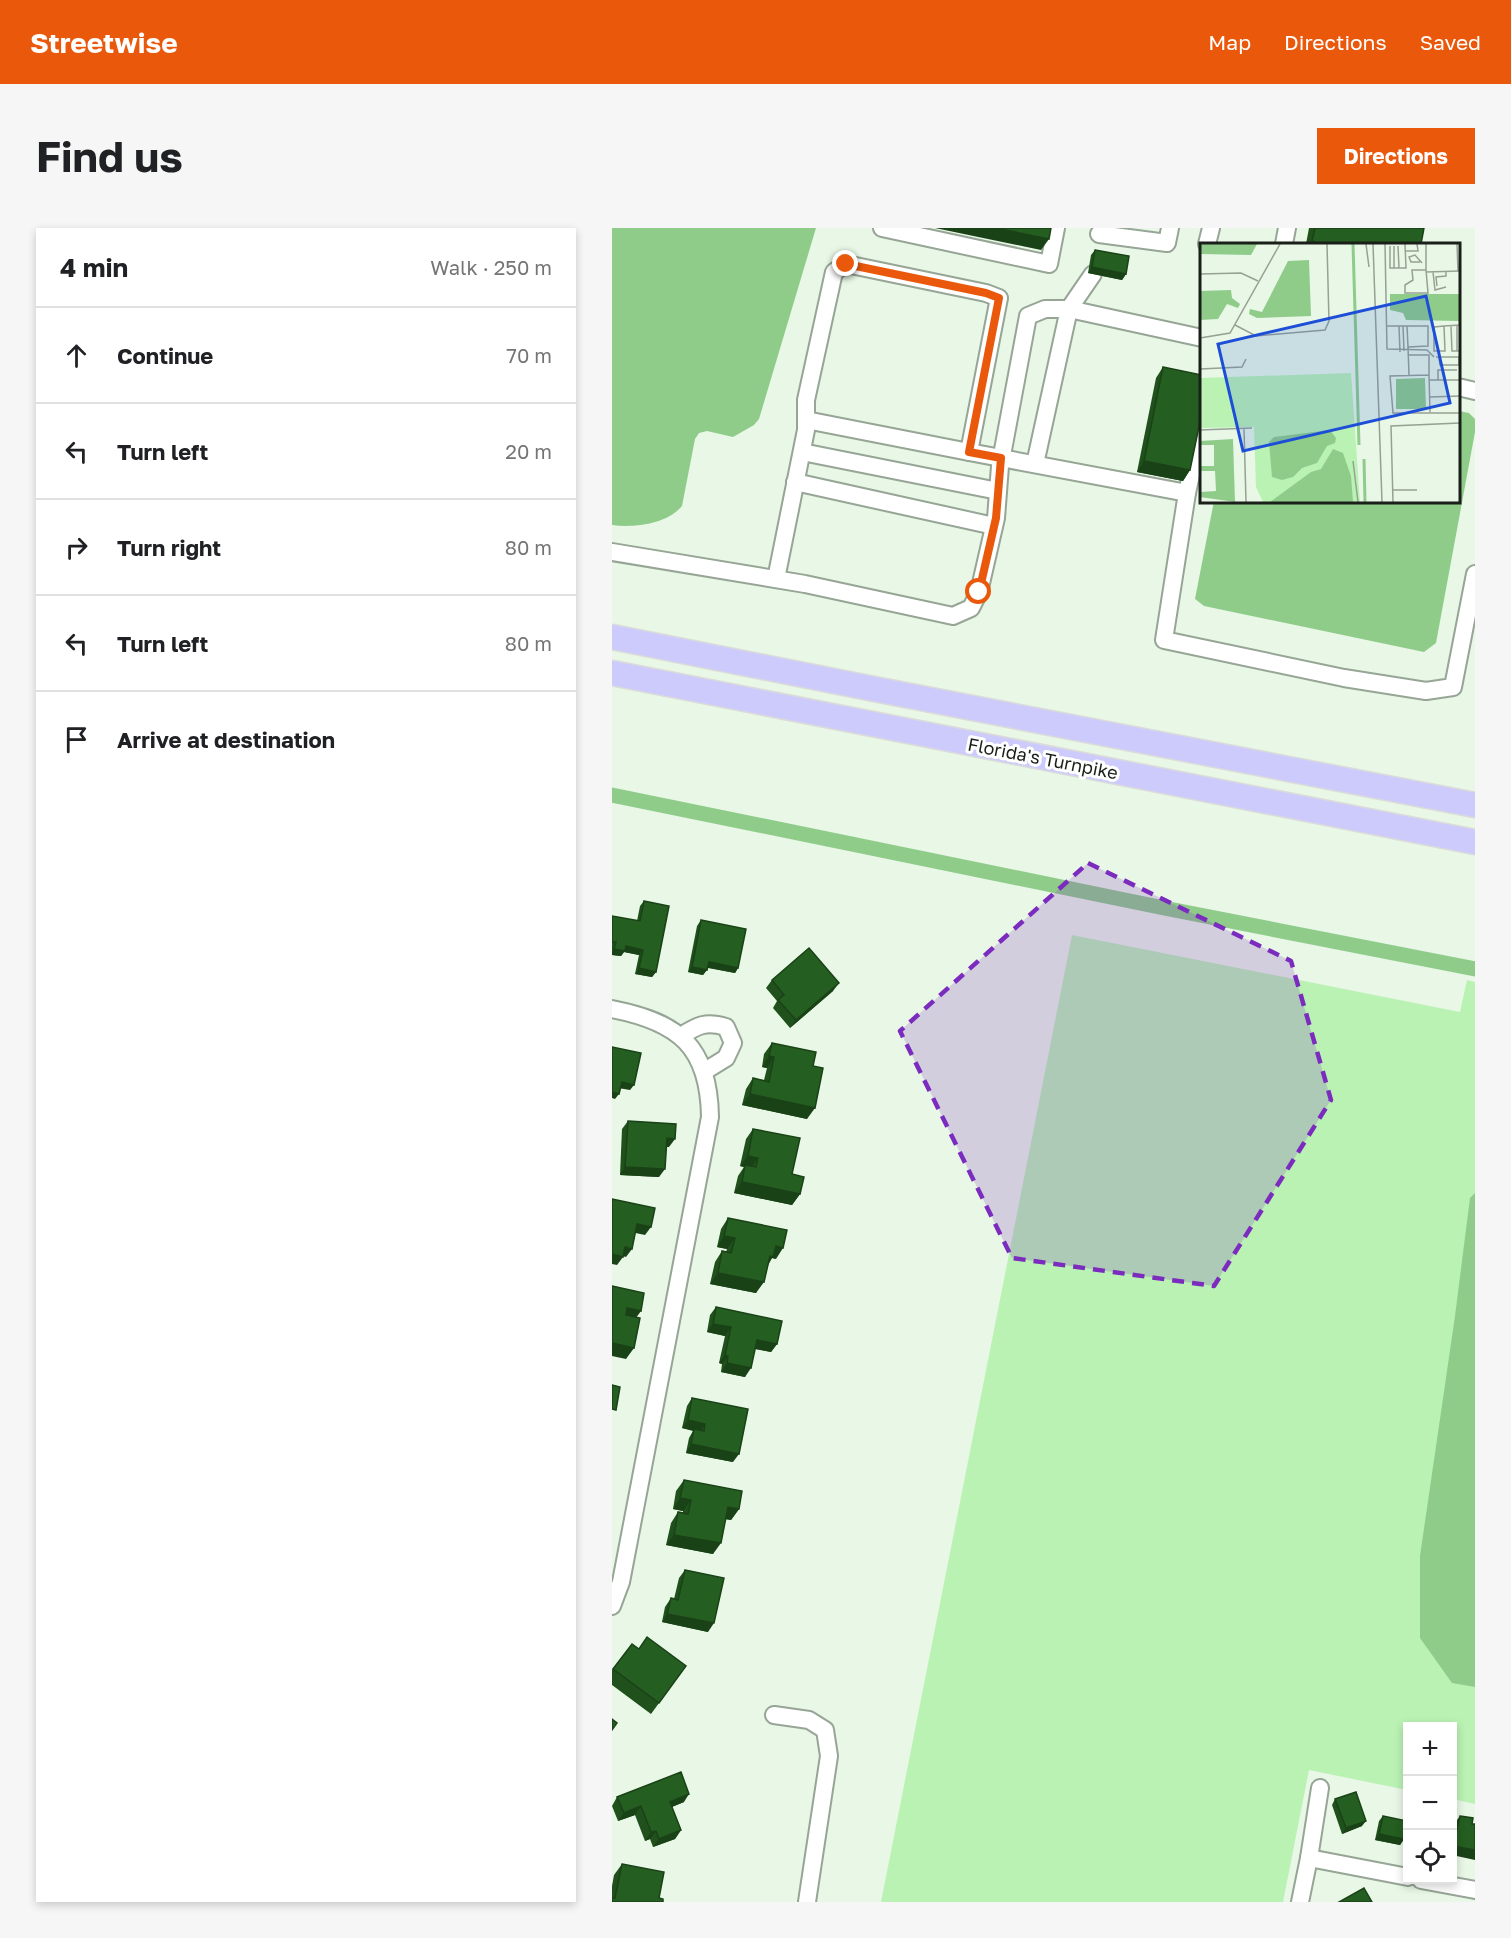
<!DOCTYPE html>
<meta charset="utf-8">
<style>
:root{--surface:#fff;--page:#f6f6f6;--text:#202124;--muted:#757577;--line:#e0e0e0;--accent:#ea580c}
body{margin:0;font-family:"Golos Text",sans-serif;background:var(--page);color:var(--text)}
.controls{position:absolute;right:18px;bottom:18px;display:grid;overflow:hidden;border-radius:0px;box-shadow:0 3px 9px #0003}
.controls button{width:54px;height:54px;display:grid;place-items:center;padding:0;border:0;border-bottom:2px solid var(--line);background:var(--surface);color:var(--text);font:30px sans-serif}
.stop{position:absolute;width:18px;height:18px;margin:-14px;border:4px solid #ea580c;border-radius:50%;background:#fff}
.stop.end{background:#ea580c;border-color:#fff;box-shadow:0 2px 6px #0008}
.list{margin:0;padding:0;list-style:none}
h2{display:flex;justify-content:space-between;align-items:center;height:78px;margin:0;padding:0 24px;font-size:26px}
h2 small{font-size:20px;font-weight:400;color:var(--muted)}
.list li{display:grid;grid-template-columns:39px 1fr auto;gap:18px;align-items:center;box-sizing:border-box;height:96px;padding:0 24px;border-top:2px solid var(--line)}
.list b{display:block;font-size:22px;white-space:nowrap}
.list em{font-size:20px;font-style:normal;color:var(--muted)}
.icon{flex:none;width:33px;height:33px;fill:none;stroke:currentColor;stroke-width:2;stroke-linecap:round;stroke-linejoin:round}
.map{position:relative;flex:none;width:863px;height:1674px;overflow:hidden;border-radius:0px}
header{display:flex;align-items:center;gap:36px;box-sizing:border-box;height:84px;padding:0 30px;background:var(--accent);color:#fff}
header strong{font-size:28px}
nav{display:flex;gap:33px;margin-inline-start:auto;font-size:21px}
.intro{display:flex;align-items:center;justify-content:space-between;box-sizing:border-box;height:144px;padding:0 36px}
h1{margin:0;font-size:42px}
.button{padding:15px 27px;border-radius:0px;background:var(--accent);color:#fff;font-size:21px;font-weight:700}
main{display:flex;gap:36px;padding:0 36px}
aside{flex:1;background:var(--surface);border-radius:0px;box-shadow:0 3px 9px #0003}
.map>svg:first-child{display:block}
.green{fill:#baf2b4}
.water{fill:#8fcc8a}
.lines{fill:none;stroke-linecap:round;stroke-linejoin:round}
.canal{stroke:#8fcc8a;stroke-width:15}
.minor-casing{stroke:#96a595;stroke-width:20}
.highway-casing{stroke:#dadbda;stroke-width:27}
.minor{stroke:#fff;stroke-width:16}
.highway{stroke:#cdcbfc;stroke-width:24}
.wall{fill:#20511c}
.shaded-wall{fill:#1a4217}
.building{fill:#255e21;stroke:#1a4217;stroke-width:1.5}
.route{stroke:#ea580c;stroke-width:8}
.marked{fill:#7b2cbf;fill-opacity:0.2;stroke:#7b2cbf;stroke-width:4.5;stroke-dasharray:12 8;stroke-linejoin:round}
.labels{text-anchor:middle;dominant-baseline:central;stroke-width:6;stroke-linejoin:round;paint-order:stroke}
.street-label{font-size:18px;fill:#1a1f19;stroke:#fff}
.inset-river{fill:none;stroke:#8fcc8a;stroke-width:3}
.inset-road{fill:none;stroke:#96a194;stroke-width:1.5}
.view{fill:#1d4ed8;fill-opacity:0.15;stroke:#1d4ed8;stroke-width:3}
.inset-edge{fill:none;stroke:#1a1f19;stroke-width:3}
</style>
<header>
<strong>Streetwise</strong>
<nav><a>Map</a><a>Directions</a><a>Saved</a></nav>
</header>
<div class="intro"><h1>Find us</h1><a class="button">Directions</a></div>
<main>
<aside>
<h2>4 min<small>Walk · 250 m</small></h2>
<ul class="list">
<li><svg class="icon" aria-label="ahead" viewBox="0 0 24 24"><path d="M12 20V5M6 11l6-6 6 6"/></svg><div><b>Continue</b></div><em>70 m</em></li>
<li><svg class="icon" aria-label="left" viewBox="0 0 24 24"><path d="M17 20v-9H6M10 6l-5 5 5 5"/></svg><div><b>Turn left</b></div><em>20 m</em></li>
<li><svg class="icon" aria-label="right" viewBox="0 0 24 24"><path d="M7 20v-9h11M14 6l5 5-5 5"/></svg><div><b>Turn right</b></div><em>80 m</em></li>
<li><svg class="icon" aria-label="left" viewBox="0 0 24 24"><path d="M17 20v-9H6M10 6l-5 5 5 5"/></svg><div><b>Turn left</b></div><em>80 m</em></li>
<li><svg class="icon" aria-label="arrive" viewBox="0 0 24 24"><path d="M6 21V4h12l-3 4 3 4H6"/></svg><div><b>Arrive at destination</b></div></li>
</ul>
</aside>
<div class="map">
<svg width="863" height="1674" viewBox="0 0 863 1674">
<rect width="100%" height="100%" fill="#e8f7e6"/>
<polygon class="green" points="460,707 848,784 855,752 863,754 863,1576 841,1571 840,1498 796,1498 795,1562 697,1542 671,1674 269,1674"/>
<g class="water">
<path d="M0,0H204L147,191L142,197L121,209L95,203L87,205L83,211L70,278C55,296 23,300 0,297Z"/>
<polygon points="847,183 857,185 863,191 863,204 824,415 812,424 592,378 583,371 602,273 846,273"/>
<polygon points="863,965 863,1459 840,1455 808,1410 808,1328 843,1088 858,970"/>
</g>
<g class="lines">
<polyline class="canal" points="0,567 552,680 863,741"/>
<g class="minor-casing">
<g id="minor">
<polyline points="270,0 437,36 444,0"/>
<polyline points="487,6 555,15 558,0"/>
<polyline points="595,16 599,0"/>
<polyline points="672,16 675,0"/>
<polyline points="846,159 863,163"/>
<polyline points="194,192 357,224"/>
<polyline points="590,196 575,265 552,412 732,450 814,463 841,459 863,346"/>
<polyline points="190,224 386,263"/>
<polyline points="423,236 457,81 590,110"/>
<polyline points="183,254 382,298"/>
<polyline points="0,324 193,356 341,388 359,380 367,364 384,290 388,238 416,88 433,81 457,81 481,46"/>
<polyline points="164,351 194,202 194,172 222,44 234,36 374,65 387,70 357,224 575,265"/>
<path d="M0,781C67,794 97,819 98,889L9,1354L0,1378"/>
<path d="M69,808C86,797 94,793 114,799L121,815L114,830L93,843"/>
<polyline points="162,1487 197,1492 213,1502 217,1528 195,1674"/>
<polyline points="697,1630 796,1649"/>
<polyline points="809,1652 863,1662"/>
<polyline points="688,1674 697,1630 708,1560"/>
</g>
</g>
<g class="highway-casing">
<g id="highway">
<polyline points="0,409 262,461 863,577"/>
<polyline points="0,445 863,614"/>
</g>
</g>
<use href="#minor" class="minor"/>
<use href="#highway" class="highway"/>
</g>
<g class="wall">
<polygon points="697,0 812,0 809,16 694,16"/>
<polygon points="483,22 514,46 510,52 476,45 479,27"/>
<polygon points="551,139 578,242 571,253 525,244 544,150"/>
<polygon points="32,673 44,744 40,749 23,746 27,727 12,724 9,728 0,727 0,688 25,693 28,678"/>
<polygon points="89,692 126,740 123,745 96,740 91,747 76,744 85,698"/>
<polygon points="160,752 221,763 178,800 161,780 165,773 154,760"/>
<polygon points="160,815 201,838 195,891 130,877 134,861 141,850 152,852 155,840 150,839 152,826"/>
<polygon points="16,893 57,919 55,919 47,949 8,947 10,901"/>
<polygon points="141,901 180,946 188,966 180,977 122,965 126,948 132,939 128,938 134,911"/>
<polygon points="116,990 164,1031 160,1030 156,1037 144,1065 98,1056 103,1034 110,1023 114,1024 115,1021 105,1019 109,1001"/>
<polygon points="104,1079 165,1116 159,1124 143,1121 133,1149 109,1144 110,1136 107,1135 113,1108 95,1104 98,1087"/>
<polygon points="80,1170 121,1234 74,1225 77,1210 81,1203 70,1200 75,1178"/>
<polygon points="72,1252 127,1281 119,1292 113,1291 101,1326 54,1317 59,1295 66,1284 71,1285 71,1283 61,1281 64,1263"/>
<polygon points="73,1342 96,1404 50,1394 53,1379 59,1370 62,1371 67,1350"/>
<polygon points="20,1416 27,1421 74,1438 39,1486 0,1457 0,1442"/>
<polygon points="5,1569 72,1574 60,1579 69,1602 63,1611 41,1619 38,1611 33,1613 23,1587 6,1593 0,1578"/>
<polygon points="723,1571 750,1598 730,1606 720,1577"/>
<polygon points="771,1588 792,1611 788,1617 763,1612 767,1593"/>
<polygon points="848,1588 840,1627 840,1603 842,1596"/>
<polygon points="10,1636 47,1670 0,1674 0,1658 2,1647"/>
</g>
<g class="shaded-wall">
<polygon points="323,0 384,0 437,11 429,22"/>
<polygon points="480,39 514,46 510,52 476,45"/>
<polygon points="532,233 578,242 571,253 525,244"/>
<polygon points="14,718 31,722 27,727 12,724 9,728 0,727 0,724 2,721"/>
<polygon points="97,734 126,740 123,745 93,739"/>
<polygon points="80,739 95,742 91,747 76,744"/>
<polygon points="27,740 44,744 40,749 23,746"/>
<polygon points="227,755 221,763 178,800 184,792"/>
<polygon points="157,828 162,829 155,840 150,839"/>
<polygon points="10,854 22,857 18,862 6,860"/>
<polygon points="0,864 7,866 3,871 0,870"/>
<polygon points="138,866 203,880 195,891 130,877"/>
<polygon points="55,910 63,911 57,919 49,919"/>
<polygon points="136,928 146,930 138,941 133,937 132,939 128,938"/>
<polygon points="13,939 53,941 47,949 8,947"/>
<polygon points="130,954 188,966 180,977 122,965"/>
<polygon points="25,996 39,999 33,1007 19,1004"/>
<polygon points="112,1008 123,1010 115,1021 105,1019"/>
<polygon points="164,1018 171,1020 164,1031 160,1030 154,1040 150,1039"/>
<polygon points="13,1019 20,1021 14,1029 7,1027"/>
<polygon points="0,1026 11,1029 5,1037 0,1036"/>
<polygon points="106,1045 152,1054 144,1065 98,1056"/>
<polygon points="15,1080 29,1083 21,1094 8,1091"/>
<polygon points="101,1096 119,1099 113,1108 95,1104"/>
<polygon points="145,1112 165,1116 159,1124 139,1120"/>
<polygon points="0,1115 22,1120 14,1131 0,1128"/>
<polygon points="113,1127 116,1128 110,1136 107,1135"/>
<polygon points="115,1135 139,1140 133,1149 109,1144"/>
<polygon points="76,1192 93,1196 88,1204 70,1200"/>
<polygon points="79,1216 127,1226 121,1234 74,1225"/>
<polygon points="68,1270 79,1272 71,1283 61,1281"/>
<polygon points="116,1279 127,1281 119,1292 108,1290"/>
<polygon points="62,1307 109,1315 101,1326 54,1317"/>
<polygon points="55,1386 102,1395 96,1404 50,1394"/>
<polygon points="77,1566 72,1574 52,1582 58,1574"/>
<polygon points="29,1578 23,1587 6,1593 12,1585"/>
<polygon points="754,1593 750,1598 730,1606 734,1600"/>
<polygon points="69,1602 63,1611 41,1619 47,1611"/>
<polygon points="44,1603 38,1611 33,1613 39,1604"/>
<polygon points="767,1606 792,1611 788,1617 763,1612"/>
<polygon points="841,1618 863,1622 863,1632 840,1627"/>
</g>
<g class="building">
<polygon points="384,0 439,0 437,11"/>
<polygon points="703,0 812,0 809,16 703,16 703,14 700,13"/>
<polygon points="483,22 517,28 514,46 480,39"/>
<polygon points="551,139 590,147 590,184 578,242 532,233"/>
<polygon points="32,673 57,678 44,744 27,740 31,722 14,718 13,723 2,721 4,714 0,714 0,688 28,693"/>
<polygon points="89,692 134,701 126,740 97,734 95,742 80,739"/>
<polygon points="197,720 227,755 184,792 166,772 172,767 160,752"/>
<polygon points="160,815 204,824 201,838 211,840 203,880 138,866 141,850 157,854 162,829 157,828"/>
<polygon points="0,819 29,825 22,857 10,854 7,866 0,864"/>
<polygon points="16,893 64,896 63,911 55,910 53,941 13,939"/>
<polygon points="141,901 188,910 180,946 192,949 188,966 130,954 133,937 144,939 146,930 136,928"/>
<polygon points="0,971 43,980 39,999 25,996 20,1021 13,1019 11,1029 0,1026"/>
<polygon points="116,990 175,1002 171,1020 164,1018 161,1029 158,1028 152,1054 106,1045 110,1023 119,1025 123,1010 112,1008"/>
<polygon points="0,1058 32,1065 29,1083 15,1080 14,1087 28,1090 22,1120 0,1115"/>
<polygon points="104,1079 170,1093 165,1116 145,1112 139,1140 115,1135 116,1128 113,1127 119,1099 101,1096"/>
<polygon points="0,1157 8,1159 4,1182 0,1181"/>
<polygon points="80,1170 136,1181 127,1226 79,1216 82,1201 92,1203 93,1196 76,1192"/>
<polygon points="72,1252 130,1263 127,1281 116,1279 109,1315 62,1307 66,1284 76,1286 79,1272 68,1270"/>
<polygon points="73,1342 112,1350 102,1395 55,1386 59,1370 66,1372"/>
<polygon points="35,1409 74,1438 47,1475 1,1441 20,1416 27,1421"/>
<polygon points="0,1491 5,1495 0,1502"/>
<polygon points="69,1544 77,1566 58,1574 69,1602 47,1611 44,1603 39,1604 29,1578 12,1585 5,1569"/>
<polygon points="744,1564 754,1593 734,1600 723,1571"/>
<polygon points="771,1588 795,1593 792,1611 767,1606"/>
<polygon points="848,1588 861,1590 860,1596 863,1596 863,1622 841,1618"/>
<polygon points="10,1636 52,1644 47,1670 51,1671 51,1674 0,1674 0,1670 3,1670"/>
<polygon points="752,1660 760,1674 727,1674"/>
</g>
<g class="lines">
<polyline class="route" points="234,36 374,65 387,70 357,224 389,230 384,290 367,364"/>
</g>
<path class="marked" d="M476,635L679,733L719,872L602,1058L400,1030L288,803Z"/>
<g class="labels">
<g class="street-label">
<text transform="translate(431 530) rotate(11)">Florida's Turnpike</text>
</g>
</g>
<g transform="translate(588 15)">
<rect width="260" height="260" fill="#e8f7e6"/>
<path d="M151,130L160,259H63L56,244L54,184L0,185V135Z" fill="#baf2b4"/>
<path d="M0,1H57L51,12L0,11ZM109,17L111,73L57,75L49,71L50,66L62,69L88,18ZM31,47L32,55L40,61L38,65L27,61L18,76L0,77V48ZM190,51H259V78L206,77L203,70L190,67ZM225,135L226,166H196V136ZM130,187L136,195L135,200L127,203L117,220L102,225L93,234L82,237L72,234L69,199L74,194ZM33,196L35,259L0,254V249L16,248L15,228H0V223H14V202H0V198ZM133,206L143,210L151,233L153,259H70L111,229L121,226Z" fill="#8fcc8a"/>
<path class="inset-river" d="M153,1L159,202M164,216L165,259"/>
<path class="inset-road" d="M166,1L169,24M173,1L182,259M185,1L187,106L227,107L234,114M257,1L258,28M190,3V25H206L205,1M194,3V25M198,3L199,25M205,8H218L217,1M220,19H211L209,14L215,12L222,20M212,27H226L228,50H205V42L213,37ZM226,27V1M226,29L260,28M233,29L235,47L246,44M0,31L41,30L58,38M237,43L236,34L246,33V29M35,82L56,93L125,87L129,78L127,1M187,83H228V103L208,104L209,132M199,83L200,109M203,83L204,108M207,83L208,104M244,83L245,108H234V84L244,83L260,82M251,83L252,108H260M257,83V108M0,95L30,90L80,1M208,112H229V132M236,114H259M239,114L240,122H259V113M0,126L42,124L46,116M229,137H260M238,137V127H257M230,154L260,153M230,169L229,132L190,133L193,170H260M44,186L46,259M0,187L52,185M153,218L158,259M193,247H217M193,259L191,183L260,180"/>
<path class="view" d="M226,53L250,160L43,208L18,101Z"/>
<rect width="260" height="260" class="inset-edge"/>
</g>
</svg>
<div class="controls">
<button>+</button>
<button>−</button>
<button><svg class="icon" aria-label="locate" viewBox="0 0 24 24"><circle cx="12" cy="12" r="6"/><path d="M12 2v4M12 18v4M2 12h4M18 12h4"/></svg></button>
</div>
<div class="stop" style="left:367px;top:364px"></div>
<div class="stop end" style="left:234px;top:36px"></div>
</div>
</main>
